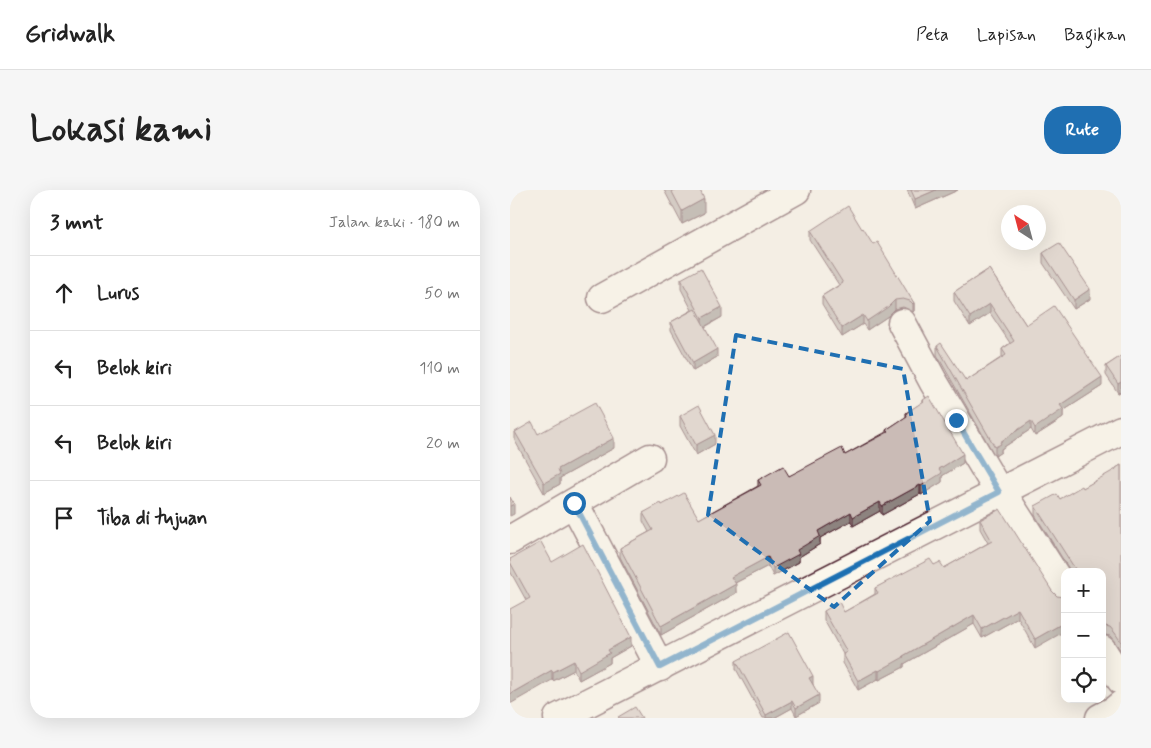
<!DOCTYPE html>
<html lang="id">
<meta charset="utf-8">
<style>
:root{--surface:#fff;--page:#f6f6f6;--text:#222;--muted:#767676;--line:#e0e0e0;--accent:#1f6fb2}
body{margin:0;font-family:Mynerve,sans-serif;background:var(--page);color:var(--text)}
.controls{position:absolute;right:15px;bottom:15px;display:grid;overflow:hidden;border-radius:10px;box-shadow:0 5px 20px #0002}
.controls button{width:45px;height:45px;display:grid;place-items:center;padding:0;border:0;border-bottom:1px solid var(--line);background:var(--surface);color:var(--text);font:25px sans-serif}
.compass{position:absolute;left:491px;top:15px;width:45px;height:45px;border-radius:50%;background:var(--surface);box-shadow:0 5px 20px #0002;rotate:324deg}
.stop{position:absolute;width:15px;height:15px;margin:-11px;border:4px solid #1f6fb2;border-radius:50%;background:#fff}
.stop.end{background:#1f6fb2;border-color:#fff;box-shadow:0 1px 5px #0008}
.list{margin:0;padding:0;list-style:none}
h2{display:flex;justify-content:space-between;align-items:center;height:65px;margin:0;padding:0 20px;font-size:21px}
h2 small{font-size:16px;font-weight:400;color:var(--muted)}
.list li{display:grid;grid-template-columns:32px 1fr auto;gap:15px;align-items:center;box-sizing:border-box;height:75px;padding:0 20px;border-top:1px solid var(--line)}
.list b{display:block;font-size:19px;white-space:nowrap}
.list em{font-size:16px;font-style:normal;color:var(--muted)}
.icon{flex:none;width:28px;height:28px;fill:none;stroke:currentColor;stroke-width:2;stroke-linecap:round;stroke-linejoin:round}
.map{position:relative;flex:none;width:611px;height:528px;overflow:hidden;border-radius:20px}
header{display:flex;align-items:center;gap:30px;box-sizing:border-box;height:70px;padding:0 25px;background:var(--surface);border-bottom:1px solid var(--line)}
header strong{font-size:24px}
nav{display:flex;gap:28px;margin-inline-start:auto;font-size:18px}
.intro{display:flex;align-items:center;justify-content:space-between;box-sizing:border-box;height:120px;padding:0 30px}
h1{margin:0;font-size:35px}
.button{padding:12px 22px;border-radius:20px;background:var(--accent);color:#fff;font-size:18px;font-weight:700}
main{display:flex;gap:30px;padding:0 30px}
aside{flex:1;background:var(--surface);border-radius:20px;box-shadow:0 5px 20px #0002}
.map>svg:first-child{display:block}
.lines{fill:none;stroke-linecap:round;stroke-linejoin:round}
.minor-casing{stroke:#4a1f2b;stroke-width:31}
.minor{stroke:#fbf7ec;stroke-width:28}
.wall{fill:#aea19d;stroke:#4a1f2b}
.shaded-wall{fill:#8d837f;stroke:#4a1f2b}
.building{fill:#cabbb6;stroke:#4a1f2b}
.route{stroke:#1f6fb2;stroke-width:6}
.marked{fill:none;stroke:#1f6fb2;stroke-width:4;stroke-dasharray:10 6;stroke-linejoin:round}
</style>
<header>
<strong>Gridwalk</strong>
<nav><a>Peta</a><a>Lapisan</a><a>Bagikan</a></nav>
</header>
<div class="intro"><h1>Lokasi kami</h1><a class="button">Rute</a></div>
<main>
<aside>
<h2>3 mnt<small>Jalan kaki · 180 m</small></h2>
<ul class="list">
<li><svg class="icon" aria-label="ahead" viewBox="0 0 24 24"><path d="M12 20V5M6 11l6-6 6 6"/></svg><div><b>Lurus</b></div><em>50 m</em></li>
<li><svg class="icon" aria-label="left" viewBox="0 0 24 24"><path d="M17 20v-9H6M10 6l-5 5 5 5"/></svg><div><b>Belok kiri</b></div><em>110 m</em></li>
<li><svg class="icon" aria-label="left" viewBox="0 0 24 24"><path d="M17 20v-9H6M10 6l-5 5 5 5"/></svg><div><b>Belok kiri</b></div><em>20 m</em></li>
<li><svg class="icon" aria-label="arrive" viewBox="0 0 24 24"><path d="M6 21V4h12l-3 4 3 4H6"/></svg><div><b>Tiba di tujuan</b></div></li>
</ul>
</aside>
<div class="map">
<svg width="611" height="528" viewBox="0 0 611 528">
<rect width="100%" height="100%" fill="#f4eee4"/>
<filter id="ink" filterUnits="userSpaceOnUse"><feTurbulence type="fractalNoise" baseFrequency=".02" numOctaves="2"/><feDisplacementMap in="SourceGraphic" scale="10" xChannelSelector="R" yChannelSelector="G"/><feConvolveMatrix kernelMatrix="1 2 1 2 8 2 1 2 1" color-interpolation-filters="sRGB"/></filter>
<g filter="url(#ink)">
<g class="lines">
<g class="minor-casing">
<g id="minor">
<polyline points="92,108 286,0"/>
<polyline points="392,133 423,191 489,302"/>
<polyline points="491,301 555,401"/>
<polyline points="64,313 150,477"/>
<polyline points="0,350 140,268"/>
<polyline points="592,460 611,490"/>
<polyline points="48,528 611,240"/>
<polyline points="590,528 605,520 611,515"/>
</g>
</g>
<use href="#minor" class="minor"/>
</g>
<g class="wall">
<polygon points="154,0 190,0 194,23 172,34"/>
<polygon points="397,0 448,0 405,19"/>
<polygon points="300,41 363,54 404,113 404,121 403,122 400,120 393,117 385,119 378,126 357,140 353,134 332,147 312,114 312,106 329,95 300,50"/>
<polygon points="533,63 580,109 564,119 533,73"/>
<polygon points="479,79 516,135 592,196 553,221 553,228 525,246 521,239 491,259 491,262 485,266 427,165 427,156 456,191 492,167 492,159 500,153 480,123 460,136 444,111 444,102"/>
<polygon points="171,89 212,127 195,137 207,167 183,181 161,140 161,132 182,120 171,99"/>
<polygon points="611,166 611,202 608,203 596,185 596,176"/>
<polygon points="413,210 453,273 432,286 432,292 411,305 410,304 372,325 370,321 343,336 341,331 310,348 310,354 289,367 289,372 263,386 258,376 225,393 226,403 151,445 110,367 110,358 139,342 133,331 133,323 152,315 189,329 248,296 248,290 279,286 335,265 376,242 376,240 396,227 396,223 413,212"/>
<polygon points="170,226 205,254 186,265 170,236"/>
<polygon points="5,242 28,244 104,258 50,288 50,294 34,303 5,251"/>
<polygon points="611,275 611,461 605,452 600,446 595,445 592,441 592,382 561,382 525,325 525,316 550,309 573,298 606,280 606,278"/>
<polygon points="470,330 542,401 525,458 508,428 472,448 464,434 394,474 394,477 369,490 368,489 348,500 333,473 333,464 314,430 314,421 334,422 365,404 365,398 424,375 434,378 478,353 470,339"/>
<polygon points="0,369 42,372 121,456 100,468 100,473 69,490 64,480 43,491 16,410 0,381"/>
<polygon points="226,471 303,493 303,494 309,513 286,526 282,518 264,528 253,528 226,479"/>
</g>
<g class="shaded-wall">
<polygon points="426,0 448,0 405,19 405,9"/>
<polygon points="194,9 194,23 172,34 172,21"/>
<polygon points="580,99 580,109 564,119 564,110"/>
<polygon points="385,110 385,119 378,126 357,140 357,131"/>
<polygon points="404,113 404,121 403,122 403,114"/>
<polygon points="480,114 480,123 460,136 460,127"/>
<polygon points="212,117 212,127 192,138 192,128"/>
<polygon points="353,125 353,134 332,147 332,138"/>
<polygon points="207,159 207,167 183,181 183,173"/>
<polygon points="592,187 592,196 553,221 553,228 525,246 525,238 550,215"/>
<polygon points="611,192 611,202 608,203 608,194"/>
<polygon points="521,231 521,239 491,259 491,262 485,266 485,257 490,252"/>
<polygon points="205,245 205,254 186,265 186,255"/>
<polygon points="104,248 104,258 50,288 50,294 34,303 34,293 48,279"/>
<polygon points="453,264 453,273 432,286 432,292 411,305 411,296 429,279"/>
<polygon points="410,295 410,304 372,325 372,316"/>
<polygon points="370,312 370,321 343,336 343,327"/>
<polygon points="4,314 4,324 0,326 0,316"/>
<polygon points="341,322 341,331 310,348 310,354 289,367 289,372 263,386 263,378 287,360 308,341"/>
<polygon points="258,367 258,376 221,395 221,387"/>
<polygon points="226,394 226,403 151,445 151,436"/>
<polygon points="508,419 508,428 472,448 472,439"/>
<polygon points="464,425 464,434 394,474 394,477 369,490 369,481 393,466"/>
<polygon points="555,432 555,441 525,458 525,449"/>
<polygon points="121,447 121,456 100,468 100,473 69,490 69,481 98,460"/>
<polygon points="64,471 64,480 43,491 43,482"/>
<polygon points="42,480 42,490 0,514 0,504"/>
<polygon points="368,480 368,489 348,500 348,491"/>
<polygon points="303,486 303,493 299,496 299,488"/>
<polygon points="309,505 309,513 286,526 286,518"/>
<polygon points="282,511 282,518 264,528 256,528 256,525"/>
</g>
<g class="building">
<polygon points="161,0 190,0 194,9 172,21"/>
<polygon points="401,0 426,0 405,9"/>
<polygon points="338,16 352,39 353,38 363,54 367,52 404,113 403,114 400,111 393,109 385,110 378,117 357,131 353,125 332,138 312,106 333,93 300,41"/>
<polygon points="549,53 580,99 564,110 533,63"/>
<polygon points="191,78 212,117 192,128 171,89"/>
<polygon points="479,79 516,135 544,116 592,187 550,215 553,219 525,238 521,231 490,252 491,254 485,257 427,156 431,153 456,191 496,165 492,159 504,151 480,114 460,127 444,102"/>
<polygon points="185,119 207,159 183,173 161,132"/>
<polygon points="611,166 611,192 608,194 596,176"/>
<polygon points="419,206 453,264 429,279 432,283 411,296 410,295 372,316 370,312 343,327 341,322 308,341 310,346 287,360 289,364 263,378 258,367 221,387 226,394 151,436 110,358 143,340 133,323 151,313 152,315 174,303 189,329 251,295 248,290 273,276 279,286 332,258 335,265 378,242 376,240 397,226 396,223 414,211 413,210"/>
<polygon points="85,213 104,248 48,279 50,284 34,293 5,242 22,232 28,244"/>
<polygon points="189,215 205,245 186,255 170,226"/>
<polygon points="611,275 611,452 605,443 600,437 595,436 592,432 592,382 567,382 525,316 547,304 550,309 572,296 573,298 606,279 606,278"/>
<polygon points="0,307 4,314 0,316"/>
<polygon points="490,319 542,401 547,406 555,407 555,432 525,449 508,419 472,439 464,425 393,466 394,467 369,481 368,480 348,491 333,464 337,462 314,421 329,412 334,422 368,403 365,398 420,369 424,375 430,372 434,378 482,351 470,330"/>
<polygon points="31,352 42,372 73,354 121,447 98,460 100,463 69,481 64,471 43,482 42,480 0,504 0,419 20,408 0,372 0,369"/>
<polygon points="279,442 303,486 299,488 309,505 286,518 282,511 256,525 226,471"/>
<polygon points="125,517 132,528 109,528 108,527"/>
</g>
</g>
<g class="lines" filter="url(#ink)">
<polyline class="route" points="64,313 150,477 489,302 446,230"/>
</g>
<path d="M0 0H611V528H0ZM226,145L393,179L420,331L324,417L198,325Z" fill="#f4eee4" fill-opacity=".55" fill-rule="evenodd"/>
<path class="marked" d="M226,145L393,179L420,331L324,417L198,325Z"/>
</svg>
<div class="controls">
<button>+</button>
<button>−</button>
<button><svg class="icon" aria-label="locate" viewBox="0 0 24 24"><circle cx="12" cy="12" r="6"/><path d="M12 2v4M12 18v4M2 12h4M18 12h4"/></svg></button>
</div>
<svg class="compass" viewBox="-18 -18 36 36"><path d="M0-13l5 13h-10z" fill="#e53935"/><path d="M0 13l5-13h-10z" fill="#767676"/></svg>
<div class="stop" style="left:64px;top:313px"></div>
<div class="stop end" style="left:446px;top:230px"></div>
</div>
</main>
